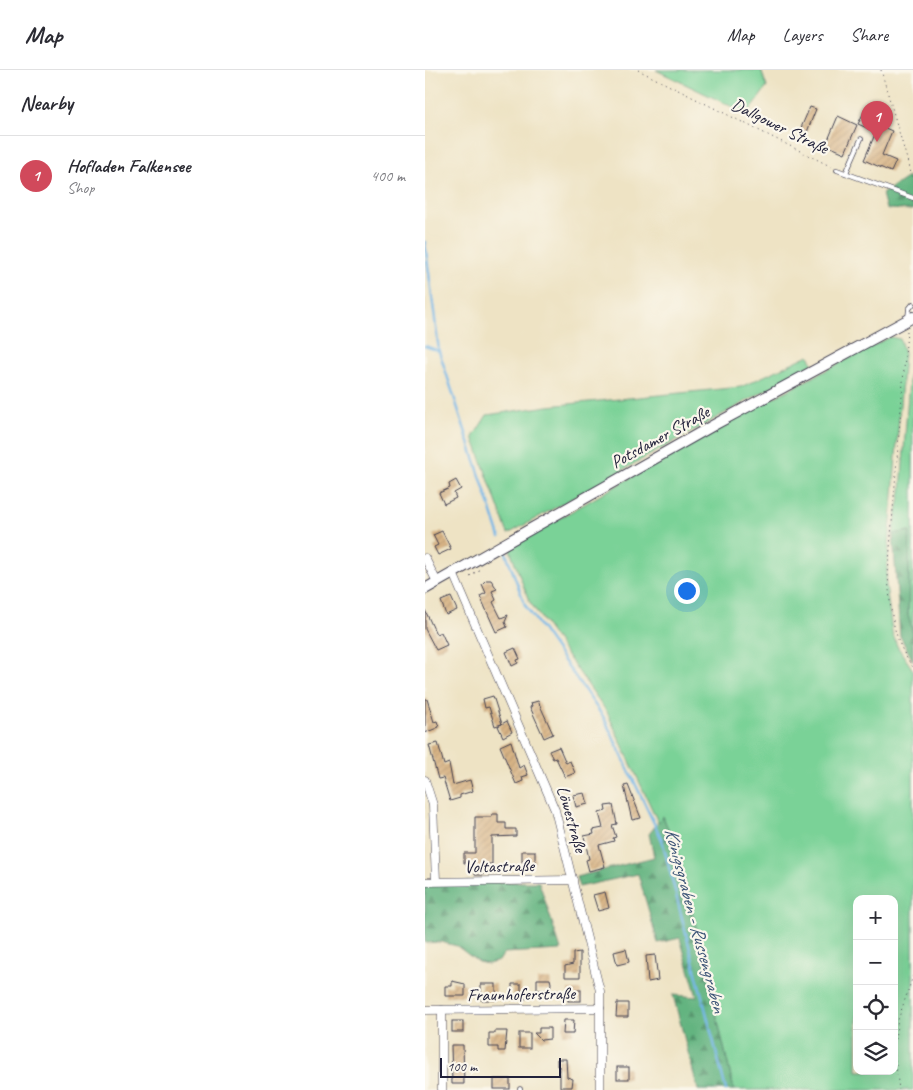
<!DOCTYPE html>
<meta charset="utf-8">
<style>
:root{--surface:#fff;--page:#f2f2f3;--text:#2b2b33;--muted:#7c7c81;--line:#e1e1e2;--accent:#d1495b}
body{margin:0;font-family:Caveat,sans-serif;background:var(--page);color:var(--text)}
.controls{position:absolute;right:15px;bottom:15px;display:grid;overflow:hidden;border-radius:10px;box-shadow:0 5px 20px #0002}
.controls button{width:45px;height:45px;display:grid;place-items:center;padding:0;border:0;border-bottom:1px solid var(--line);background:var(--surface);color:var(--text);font:25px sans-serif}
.scale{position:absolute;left:15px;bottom:12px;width:121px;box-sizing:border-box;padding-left:5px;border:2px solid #22223b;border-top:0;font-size:14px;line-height:18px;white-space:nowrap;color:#22223b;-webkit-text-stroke:4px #fbf7ec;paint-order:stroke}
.you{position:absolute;left:261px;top:520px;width:18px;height:18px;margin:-12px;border:4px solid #fff;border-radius:50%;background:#1a73e8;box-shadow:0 0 0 8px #1a73e833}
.badge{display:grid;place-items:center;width:32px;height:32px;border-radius:50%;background:var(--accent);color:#fff;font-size:16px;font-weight:700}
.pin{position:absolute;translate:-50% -41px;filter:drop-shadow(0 1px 2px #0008)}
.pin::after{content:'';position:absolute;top:26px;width:18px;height:15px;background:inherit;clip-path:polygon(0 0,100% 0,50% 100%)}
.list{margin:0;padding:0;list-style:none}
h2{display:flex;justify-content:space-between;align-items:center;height:65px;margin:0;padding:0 20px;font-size:21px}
h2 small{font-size:16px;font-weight:400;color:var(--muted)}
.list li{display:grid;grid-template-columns:32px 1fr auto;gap:15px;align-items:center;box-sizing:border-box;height:80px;padding:0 20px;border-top:1px solid var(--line)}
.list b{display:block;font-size:19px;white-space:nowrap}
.list p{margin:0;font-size:16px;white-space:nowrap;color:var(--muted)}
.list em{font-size:16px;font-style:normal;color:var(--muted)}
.icon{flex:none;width:28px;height:28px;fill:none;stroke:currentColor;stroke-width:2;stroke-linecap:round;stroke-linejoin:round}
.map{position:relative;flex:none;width:488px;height:1020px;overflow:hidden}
header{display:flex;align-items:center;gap:30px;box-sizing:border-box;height:70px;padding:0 25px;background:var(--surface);border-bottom:1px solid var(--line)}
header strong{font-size:24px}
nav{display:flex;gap:28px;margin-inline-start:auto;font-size:18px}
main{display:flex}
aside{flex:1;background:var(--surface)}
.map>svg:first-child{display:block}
.grass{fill:#7ad297;stroke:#4e7a69;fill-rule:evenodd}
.forest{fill:url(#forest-firs);stroke:#426b5e}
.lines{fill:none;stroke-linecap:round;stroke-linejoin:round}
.stream{stroke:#70b4e6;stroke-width:2.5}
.building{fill:url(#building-hatch)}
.lane-casing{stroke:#413f50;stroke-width:5.5}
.street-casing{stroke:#413f50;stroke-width:9}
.secondary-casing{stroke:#413f50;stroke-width:12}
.path{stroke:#413f50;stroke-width:1;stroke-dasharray:1 4;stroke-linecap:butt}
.lane{stroke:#fff;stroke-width:4}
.street{stroke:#fff;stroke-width:8}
.secondary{stroke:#fff;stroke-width:10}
.labels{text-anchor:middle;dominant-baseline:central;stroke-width:4.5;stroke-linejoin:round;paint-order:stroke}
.street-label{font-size:18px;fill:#22223b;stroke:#fbf7ec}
.water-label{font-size:19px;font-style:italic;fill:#3d5577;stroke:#fbf7ec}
</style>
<header>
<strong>Map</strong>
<nav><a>Map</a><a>Layers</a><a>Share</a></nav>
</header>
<main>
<aside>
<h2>Nearby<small></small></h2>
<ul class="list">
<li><span class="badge">1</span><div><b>Hofladen Falkensee</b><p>Shop</p></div><em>400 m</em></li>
</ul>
</aside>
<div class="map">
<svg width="488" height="1020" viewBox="0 0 488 1020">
<defs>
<pattern id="forest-firs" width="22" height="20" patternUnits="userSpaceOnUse" patternTransform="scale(1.25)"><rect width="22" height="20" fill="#63b480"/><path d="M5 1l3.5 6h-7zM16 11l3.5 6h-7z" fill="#51926a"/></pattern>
<pattern id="building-hatch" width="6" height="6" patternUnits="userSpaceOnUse" patternTransform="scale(1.25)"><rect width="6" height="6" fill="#d8b485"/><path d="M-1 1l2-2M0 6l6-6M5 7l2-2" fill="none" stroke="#b99a74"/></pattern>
</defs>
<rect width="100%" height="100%" fill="#fbf7ec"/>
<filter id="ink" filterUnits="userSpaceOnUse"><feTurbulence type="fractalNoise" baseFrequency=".02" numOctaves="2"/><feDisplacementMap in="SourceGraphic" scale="10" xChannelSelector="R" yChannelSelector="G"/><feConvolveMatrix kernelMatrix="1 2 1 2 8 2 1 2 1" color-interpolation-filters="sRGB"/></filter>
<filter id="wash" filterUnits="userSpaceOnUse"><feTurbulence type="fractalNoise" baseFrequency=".0096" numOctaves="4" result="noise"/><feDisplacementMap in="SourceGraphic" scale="20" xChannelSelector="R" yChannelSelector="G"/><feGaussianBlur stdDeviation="1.12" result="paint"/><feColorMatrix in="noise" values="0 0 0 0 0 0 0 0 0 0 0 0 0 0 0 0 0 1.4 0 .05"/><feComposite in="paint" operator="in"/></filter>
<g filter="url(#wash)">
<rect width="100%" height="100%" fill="#eee3c4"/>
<g class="grass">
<polygon points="231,0 336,0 342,17 322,44"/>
<path d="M465,267L475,269L479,284L461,514L467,562L472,576L488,600V1020H309L255,790L238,747L233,752L182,642L104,531L84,477L321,342ZM432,829H469V1001H432Z"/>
<polygon points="486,283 488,283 488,564 483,545 485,461 468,464 476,421"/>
<polygon points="384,285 388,294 83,464 48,367 62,345 123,336 316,317"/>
</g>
<g class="forest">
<polygon points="483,107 488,123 488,140 461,139 457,124"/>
<polygon points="485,461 483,545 488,564 488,591 475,566 468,464"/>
<polygon points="238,746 255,790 309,1020 273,1020 248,925 272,927 255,868 233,873 213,804 154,817 151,807 229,787 224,764"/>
<polygon points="0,812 114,812 136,880 79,883 74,891 63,894 53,892 32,876 16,872 0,873"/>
</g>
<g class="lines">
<g class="stream">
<polyline points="0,172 14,281 75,467"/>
<polyline points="0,276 14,281"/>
<polyline points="81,483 100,535 179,648 237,770 301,1020"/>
</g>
</g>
<g id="blocks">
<g class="building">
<polygon points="385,37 391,39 382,62 375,60"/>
<polygon points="448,39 456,43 451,54 467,61 457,85 471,91 466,102 439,90 451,62 433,54 439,42 445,45"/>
<polygon points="413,46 432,55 420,83 401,75"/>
<polygon points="31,410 36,419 29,423 31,428 19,434 14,423 25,418 24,414"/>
<polygon points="17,461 26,479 13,485 9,477 13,475 8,465"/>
<polygon points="61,510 66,510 72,519 67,521 71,530 68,532 76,548 83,545 80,552 82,557 71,562 55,526 61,523 57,514"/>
<polygon points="26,527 32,540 21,545 16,531"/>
<polygon points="0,540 11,564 16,562 22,575 11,580 0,559"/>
<polygon points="90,578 95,589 92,590 93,593 87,596 81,582"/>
<polygon points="68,626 77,654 70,656 64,637 60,638 58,629"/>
<polygon points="0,629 2,629 9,652 12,651 14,657 0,663"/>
<polygon points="113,631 128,664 119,668 105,637 107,636 106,633"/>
<polygon points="82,651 87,662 78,667 73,656"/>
<polygon points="86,671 94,698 99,695 103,705 97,707 98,711 91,714 75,676"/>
<polygon points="13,673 19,695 24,693 28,715 45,710 48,721 35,725 35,728 25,731 18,708 13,709 4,675"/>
<polygon points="134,677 141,693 145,691 150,703 140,707 131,688 128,689 124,681"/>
<polygon points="203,715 214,743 216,748 207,750 199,716"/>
<polygon points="160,723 163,734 151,737 148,725"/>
<polygon points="188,735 192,754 187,755 191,767 188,768 189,771 174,775 180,797 164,801 161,790 164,789 159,766 169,764 168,760 178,758 174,743 181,741 180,736"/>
<polygon points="67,744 73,744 73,753 81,753 81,759 91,759 91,766 67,767 67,794 58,794 58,805 50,805 50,797 42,797 42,793 39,793 39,783 50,783 50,747 67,747"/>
<polygon points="97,781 110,781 110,793 97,792"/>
<polygon points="180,822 184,838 173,841 168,825"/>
<polygon points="201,879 204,892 192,895 189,882"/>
<polygon points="155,882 155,907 140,907 140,896 148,894 148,883"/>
<polygon points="230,885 233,910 223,912 221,886"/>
<polygon points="112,909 125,909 126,913 125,920 112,920"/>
<polygon points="27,911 40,914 40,926 20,926 20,916 27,916"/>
<rect x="56" y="914" width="15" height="16"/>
<polygon points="87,914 96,914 96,921 101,921 101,929 91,929 87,924"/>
<rect x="143" y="920" width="13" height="11"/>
<polygon points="192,933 203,933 203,947 191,947"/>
<polygon points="139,950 149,950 148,964 138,964"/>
<rect x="27" y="951" width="11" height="11"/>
<polygon points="114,958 125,958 125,969 116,970 109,963 114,963"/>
<polygon points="70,961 82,961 80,981 73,981 73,977 64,977 64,963 70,963"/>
<rect x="94" y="963" width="11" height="15"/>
<polygon points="26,975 38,975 39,1014 27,1014"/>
<polygon points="132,989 141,989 142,1007 148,1009 147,1017 135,1017 135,997 132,996"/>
<rect x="192" y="997" width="12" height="12"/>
<rect x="69" y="1009" width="16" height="10"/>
</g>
</g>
</g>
<g filter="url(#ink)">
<use href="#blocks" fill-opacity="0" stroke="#413f50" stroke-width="1"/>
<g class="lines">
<g class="lane-casing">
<g id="lane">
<polyline points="412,100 488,128"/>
<polyline points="421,103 436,69"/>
<polyline points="483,248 484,239 488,234"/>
<polyline points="95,1020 95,1019"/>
</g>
</g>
<g class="street-casing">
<g id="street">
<polyline points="0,488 12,512"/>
<polyline points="28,503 130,740 175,921 175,1020"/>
<polyline points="0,710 8,735 11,811"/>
<polyline points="0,812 148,810"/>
<polyline points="0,940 175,938"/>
<polyline points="17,940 17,1020"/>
</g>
</g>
<g class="secondary-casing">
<polyline id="secondary" points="0,519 287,356 488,247"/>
</g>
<g class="path">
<polyline points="213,0 407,97"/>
<polyline points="456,0 488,110"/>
<path d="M482,261L463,504C465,537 467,570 488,597"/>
<polyline points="45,506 55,499"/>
<polyline points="469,974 473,950 488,906"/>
<polyline points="469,980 474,1020"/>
</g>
<use href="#lane" class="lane"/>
<use href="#street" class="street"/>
<use href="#secondary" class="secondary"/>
</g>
</g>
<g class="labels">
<g class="street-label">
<text transform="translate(355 56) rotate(26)">Dallgower Straße</text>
<text transform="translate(235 367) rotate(-29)">Potsdamer Straße</text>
<text transform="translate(147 749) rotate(74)">Löwestraße</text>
<text transform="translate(74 796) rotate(-1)">Voltastraße</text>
<text transform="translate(96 924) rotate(-1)">Fraunhoferstraße</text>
</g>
<g class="water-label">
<text transform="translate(270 850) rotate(75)">Königsgraben - Russengraben</text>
</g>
</g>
</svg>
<div class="controls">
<button>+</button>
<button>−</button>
<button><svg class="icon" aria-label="locate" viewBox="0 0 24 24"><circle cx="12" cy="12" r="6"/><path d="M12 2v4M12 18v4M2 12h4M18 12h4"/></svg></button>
<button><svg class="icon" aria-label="layers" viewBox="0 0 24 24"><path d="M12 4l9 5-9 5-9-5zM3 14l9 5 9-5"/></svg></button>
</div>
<div class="scale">100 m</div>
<div class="you"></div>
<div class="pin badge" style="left:452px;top:72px">1</div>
</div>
</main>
